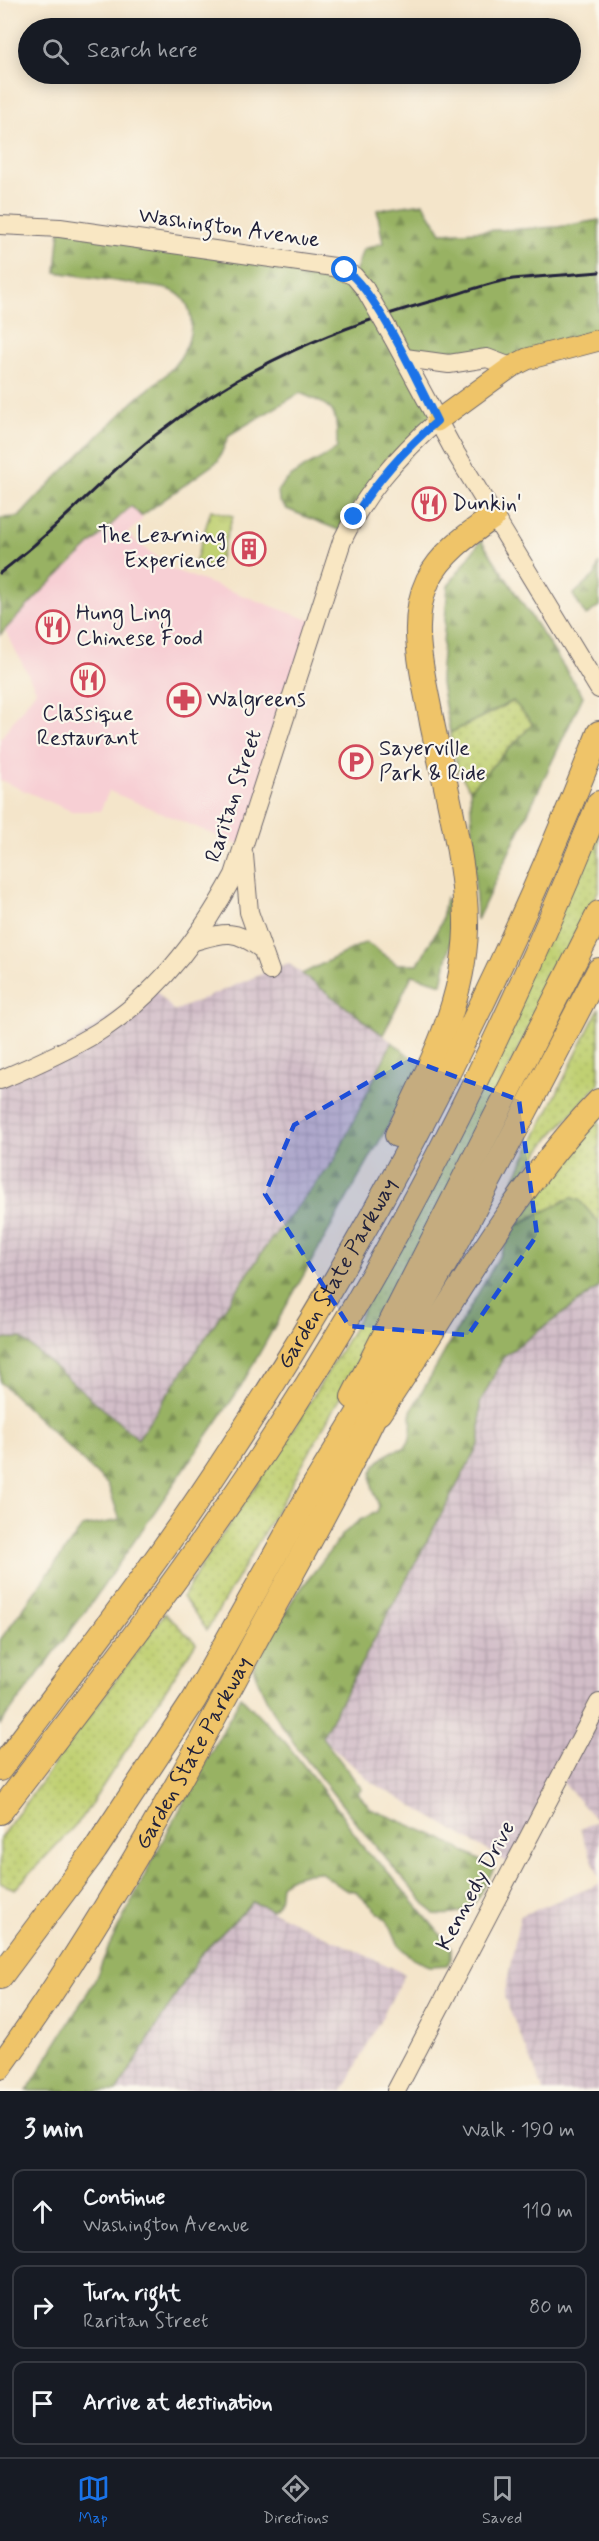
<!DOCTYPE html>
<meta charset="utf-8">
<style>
:root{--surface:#171b24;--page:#20242c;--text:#f1f3f6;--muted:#9ea1a6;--line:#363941;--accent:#1a73e8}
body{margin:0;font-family:Mynerve,sans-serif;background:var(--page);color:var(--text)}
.stop{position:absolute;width:18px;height:18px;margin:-14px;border:4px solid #1a73e8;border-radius:50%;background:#fff}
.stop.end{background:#1a73e8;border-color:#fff;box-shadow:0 2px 6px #0008}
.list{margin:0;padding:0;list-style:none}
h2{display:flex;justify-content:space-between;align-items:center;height:78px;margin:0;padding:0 24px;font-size:26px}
h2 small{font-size:20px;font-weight:400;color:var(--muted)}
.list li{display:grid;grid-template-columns:39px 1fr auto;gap:18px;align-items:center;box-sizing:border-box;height:84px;margin:0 12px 12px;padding:0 12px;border:2px solid var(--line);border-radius:12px}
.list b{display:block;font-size:22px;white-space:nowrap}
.list p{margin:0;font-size:20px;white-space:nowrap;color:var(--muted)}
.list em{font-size:20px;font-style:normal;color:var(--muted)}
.icon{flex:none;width:33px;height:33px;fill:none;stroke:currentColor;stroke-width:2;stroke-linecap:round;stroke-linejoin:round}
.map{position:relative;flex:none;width:599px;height:2091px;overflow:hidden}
.search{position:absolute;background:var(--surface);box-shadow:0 3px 15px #0003;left:18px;right:18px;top:18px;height:66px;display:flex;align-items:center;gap:15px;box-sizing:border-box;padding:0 21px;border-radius:33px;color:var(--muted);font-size:22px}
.sheet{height:366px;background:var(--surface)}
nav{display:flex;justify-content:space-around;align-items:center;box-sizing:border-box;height:84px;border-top:2px solid var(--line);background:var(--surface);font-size:16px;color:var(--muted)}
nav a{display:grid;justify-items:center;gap:3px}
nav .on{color:var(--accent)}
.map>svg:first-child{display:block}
.built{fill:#f7cfd4}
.industrial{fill:url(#industrial-grid)}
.grass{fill:url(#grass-dots);stroke:#717956;stroke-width:1.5}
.forest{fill:url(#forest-firs);stroke:#5d6a50;stroke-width:1.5}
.park{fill:url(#park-tufts);stroke:#717956;stroke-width:1.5}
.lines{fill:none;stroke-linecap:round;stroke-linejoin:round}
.secondary-casing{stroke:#6c666d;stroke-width:20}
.primary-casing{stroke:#6c666d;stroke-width:23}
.highway-casing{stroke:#6c666d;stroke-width:26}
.secondary{stroke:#f9e7c3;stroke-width:18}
.primary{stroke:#efc469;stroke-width:21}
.highway{stroke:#efc469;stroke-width:24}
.rail{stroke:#22223b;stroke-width:3}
.secondary-bridge-casing{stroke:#6c666d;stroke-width:20;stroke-linecap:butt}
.secondary-bridge{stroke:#f9e7c3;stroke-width:18}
.route{stroke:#1a73e8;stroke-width:8}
.marked{fill:#1d4ed8;fill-opacity:0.2;stroke:#1d4ed8;stroke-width:4.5;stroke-dasharray:12 8;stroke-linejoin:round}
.labels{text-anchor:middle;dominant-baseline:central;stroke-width:4.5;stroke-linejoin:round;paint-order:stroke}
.street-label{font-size:22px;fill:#22223b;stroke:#fbf7ec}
.poi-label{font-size:22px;fill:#22223b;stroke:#fbf7ec;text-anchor:start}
</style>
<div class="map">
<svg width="599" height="2091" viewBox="0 0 599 2091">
<defs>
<pattern id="industrial-grid" width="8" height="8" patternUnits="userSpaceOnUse" patternTransform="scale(1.5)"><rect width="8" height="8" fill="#d2bdc8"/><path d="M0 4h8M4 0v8" fill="none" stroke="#b4a2ad"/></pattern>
<pattern id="grass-dots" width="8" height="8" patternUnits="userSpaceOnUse" patternTransform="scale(1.5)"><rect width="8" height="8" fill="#c0d072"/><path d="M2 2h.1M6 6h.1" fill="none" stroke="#a5b264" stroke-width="1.8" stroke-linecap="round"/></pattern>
<pattern id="forest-firs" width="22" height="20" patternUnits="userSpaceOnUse" patternTransform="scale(1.5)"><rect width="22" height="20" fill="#98b264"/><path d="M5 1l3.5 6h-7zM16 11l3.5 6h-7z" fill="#7c9054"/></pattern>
<pattern id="park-tufts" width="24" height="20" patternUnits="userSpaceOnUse" patternTransform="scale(1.5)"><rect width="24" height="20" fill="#c0d072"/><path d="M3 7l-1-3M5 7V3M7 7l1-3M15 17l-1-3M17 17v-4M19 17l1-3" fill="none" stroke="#a5b264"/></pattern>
</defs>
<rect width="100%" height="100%" fill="#fbf7ec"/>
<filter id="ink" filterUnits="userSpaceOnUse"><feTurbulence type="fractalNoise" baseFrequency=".0167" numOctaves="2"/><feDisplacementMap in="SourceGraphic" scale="12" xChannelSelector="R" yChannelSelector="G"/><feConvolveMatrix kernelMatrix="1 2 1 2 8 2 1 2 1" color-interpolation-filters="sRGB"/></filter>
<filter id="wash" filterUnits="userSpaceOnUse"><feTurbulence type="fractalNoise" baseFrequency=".008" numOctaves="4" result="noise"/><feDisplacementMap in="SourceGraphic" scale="24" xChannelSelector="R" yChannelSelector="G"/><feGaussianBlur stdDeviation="1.35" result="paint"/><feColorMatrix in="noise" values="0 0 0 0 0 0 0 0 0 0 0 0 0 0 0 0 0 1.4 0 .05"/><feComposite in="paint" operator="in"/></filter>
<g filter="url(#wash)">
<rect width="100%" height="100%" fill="#f4e5ca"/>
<polygon class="built" points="132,506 143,519 128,533 139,544 174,570 315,622 244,847 109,791 100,811 71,811 0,780 0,739 36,690 5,630 41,592"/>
<g class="industrial">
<polygon points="288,963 392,1042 334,1161 269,1242 138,1439 21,1338 0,1339 0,1080 55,1055 152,987 174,1011"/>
<polygon points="599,1287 599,1877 580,1829 597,1821 560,1779 514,1866 370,1781 321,1737 480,1442 480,1403 504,1356"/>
<polygon points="599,1884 599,2091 544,2091 504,1997 520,1916"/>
<polygon points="253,1902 405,1974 343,2091 117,2091 201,1954"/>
</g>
<g class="grass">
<polygon points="514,701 533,724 470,789 458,771 450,733"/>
<polygon points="599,825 599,889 375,1334 288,1491 207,1630 183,1597 201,1566 288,1439 355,1326"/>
<polygon points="599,1008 599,1084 551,1136 507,1194"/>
<polygon points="599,1117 599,1223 579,1200 563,1200 553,1209 543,1211 517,1225 572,1149"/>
<polygon points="165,1613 196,1643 82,1818 15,1889 0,1883 0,1838"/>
</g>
<g class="forest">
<path d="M423,203L441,233L558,227L599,220V340L527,359L406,358L437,421L346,533L287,509L279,501L278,490C295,468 316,464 337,448C337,408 336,408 300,393L229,435L218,461L141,516L131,506L41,592L0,635V518L19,517C54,478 92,442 130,405C146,389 167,378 180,358C195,335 198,299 168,289L56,272L60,228L354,276L363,249L383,243L377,210Z"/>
<polygon points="481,540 583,696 477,920 470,789 533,724 513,701 450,733 440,678 448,586"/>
<polygon points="599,563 599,606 586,616 573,595 595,575"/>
<polygon points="446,898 456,916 442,984 412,975 383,1035 302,974 366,942 397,964 418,964 441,923"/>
<polygon points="392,1042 422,1066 238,1391 93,1601 0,1725 0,1640 82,1527 120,1520 108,1485 0,1382 0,1339 21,1338 138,1439 269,1242 334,1161"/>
<path d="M571,1198L579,1200L599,1223V1287L504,1356L480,1403V1442L322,1737L362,1789L357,1793L371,1809L440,1838L494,1868C477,1900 474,1918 434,1914C398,1874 364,1833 331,1791C300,1752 270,1716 253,1668L293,1599L344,1533L360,1520L377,1512L379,1506C370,1482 364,1469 390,1453C394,1450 400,1450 404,1448C414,1440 411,1421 411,1411L517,1225Z"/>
<path d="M241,1697L286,1743L340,1812L367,1853L383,1866L451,1947V1960L447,1965L430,1966L413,1959L399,1946L392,1929L385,1919L355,1891L344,1889L320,1872L307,1873L290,1878L281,1885C279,1895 282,1905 271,1910L253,1902L201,1954L117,2091H27L94,1982L110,1944L155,1855Z"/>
</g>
<polygon class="park" points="211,510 233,516 216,570 195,563"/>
</g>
<g filter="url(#ink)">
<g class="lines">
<g class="secondary-casing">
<g id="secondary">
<polyline points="0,225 60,228 334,267 354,276 365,289"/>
<polyline points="393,338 452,447 599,689"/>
<polyline points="405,358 449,364 487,358 511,367"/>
<polyline points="244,855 249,912 270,971"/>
<path d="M194,941C224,933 233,928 260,948"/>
<path d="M0,1080C33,1066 67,1051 98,1032C157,995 202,935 234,875L342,541C365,493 397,457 437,421"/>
<polyline points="396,2091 599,1703"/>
</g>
</g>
<g class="primary-casing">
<polyline id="primary" points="437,421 511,367 527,359 599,340"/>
</g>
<g class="highway-casing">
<g id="highway">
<path d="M397,1135C429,1070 464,1003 466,929C467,865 445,786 432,723C424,677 407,624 428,580C442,552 469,534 493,517"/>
<polyline points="353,1397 599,913"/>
<path d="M379,1413C451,1308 510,1193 599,1101"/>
<path id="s1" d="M0,1769C78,1664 159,1561 230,1451C377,1226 502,984 599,733"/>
<path d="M0,1812C102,1679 205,1546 295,1404C416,1215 515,1011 599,803"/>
<polyline points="0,1977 95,1850 194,1700 312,1489 381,1376 456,1244 599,970"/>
<path id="s2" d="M0,2067C97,1933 177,1788 254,1643C298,1562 344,1481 383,1398"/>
</g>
</g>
<use href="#secondary" class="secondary"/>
<use href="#primary" class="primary"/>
<use href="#highway" class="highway"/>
<path class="rail" d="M0,573C56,531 102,477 157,434C247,364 337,326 447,297C468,291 491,282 513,279C541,276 570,275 599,272"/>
<g class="secondary-bridge-casing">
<polyline id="secondary-bridge" points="365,289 393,338"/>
</g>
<use href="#secondary-bridge" class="secondary-bridge"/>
</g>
</g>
<g class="lines" filter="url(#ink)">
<path class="route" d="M345,270C377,291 418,384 437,421C404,450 377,480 354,517"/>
</g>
<path class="marked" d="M408,1059L519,1100L537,1235L468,1335L349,1326L265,1194L294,1125Z"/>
<defs>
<g id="restaurant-ring" transform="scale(1.725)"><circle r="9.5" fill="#fbf7ec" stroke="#d1495b" stroke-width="1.5"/><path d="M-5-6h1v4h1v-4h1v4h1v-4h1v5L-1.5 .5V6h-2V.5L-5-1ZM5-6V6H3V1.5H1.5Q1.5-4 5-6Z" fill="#d1495b"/></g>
<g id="building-ring" transform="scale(1.725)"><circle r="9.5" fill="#fbf7ec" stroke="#d1495b" stroke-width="1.5"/><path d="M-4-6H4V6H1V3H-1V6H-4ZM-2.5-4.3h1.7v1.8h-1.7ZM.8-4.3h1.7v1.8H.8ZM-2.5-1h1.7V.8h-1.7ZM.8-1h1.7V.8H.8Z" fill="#d1495b"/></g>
<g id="pharmacy-ring" transform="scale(1.725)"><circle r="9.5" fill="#fbf7ec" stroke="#d1495b" stroke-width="1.5"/><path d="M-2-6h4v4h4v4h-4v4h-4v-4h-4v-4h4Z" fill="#d1495b"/></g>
<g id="parking-ring" transform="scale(1.725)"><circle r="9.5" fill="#fbf7ec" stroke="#d1495b" stroke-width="1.5"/><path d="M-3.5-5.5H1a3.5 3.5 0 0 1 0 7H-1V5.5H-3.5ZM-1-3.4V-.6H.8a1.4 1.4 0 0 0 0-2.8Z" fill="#d1495b"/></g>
</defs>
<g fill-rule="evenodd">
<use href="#restaurant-ring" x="429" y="504"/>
<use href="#building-ring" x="249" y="549"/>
<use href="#restaurant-ring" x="53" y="627"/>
<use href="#restaurant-ring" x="88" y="680"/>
<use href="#pharmacy-ring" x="184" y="700"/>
<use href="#parking-ring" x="356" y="762"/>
</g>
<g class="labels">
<g class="street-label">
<text transform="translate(229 228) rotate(8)">Washington Avenue</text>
<text transform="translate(234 796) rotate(-72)">Raritan Street</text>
<text stroke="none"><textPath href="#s1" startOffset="600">Garden State Parkway</textPath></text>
<text stroke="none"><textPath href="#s2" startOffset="369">Garden State Parkway</textPath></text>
<text transform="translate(476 1886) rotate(-62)">Kennedy Drive</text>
</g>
<g class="poi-label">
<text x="452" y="504">Dunkin'</text>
<text x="226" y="536" text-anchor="end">The Learning<tspan x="226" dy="25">Experience</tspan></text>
<text x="76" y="614">Hung Ling<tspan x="76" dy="25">Chinese Food</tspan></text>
<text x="207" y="700">Walgreens</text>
<text x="88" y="714" text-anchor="middle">Classique<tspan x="88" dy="25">Restaurant</tspan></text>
<text x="379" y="749">Sayerville<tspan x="379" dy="25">Park &amp; Ride</tspan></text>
</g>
</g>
</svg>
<div class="stop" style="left:345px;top:270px"></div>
<div class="stop end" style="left:354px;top:517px"></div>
<div class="search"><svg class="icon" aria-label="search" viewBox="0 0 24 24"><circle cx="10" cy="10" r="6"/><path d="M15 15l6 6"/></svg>Search here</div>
</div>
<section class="sheet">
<h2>3 min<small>Walk · 190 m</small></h2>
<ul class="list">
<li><svg class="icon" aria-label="ahead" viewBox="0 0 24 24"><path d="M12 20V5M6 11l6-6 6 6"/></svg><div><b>Continue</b><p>Washington Avenue</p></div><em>110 m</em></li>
<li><svg class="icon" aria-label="right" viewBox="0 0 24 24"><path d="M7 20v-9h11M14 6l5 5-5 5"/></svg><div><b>Turn right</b><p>Raritan Street</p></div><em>80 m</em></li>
<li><svg class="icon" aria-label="arrive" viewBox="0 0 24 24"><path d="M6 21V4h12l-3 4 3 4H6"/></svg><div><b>Arrive at destination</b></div></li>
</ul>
</section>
<nav>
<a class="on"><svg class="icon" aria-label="map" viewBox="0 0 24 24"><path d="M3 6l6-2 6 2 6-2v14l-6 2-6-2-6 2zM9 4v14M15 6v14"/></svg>Map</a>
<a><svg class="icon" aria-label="directions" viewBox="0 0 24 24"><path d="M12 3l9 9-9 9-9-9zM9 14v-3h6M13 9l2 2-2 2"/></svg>Directions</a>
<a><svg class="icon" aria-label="saved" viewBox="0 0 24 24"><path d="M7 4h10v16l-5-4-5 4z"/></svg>Saved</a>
</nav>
